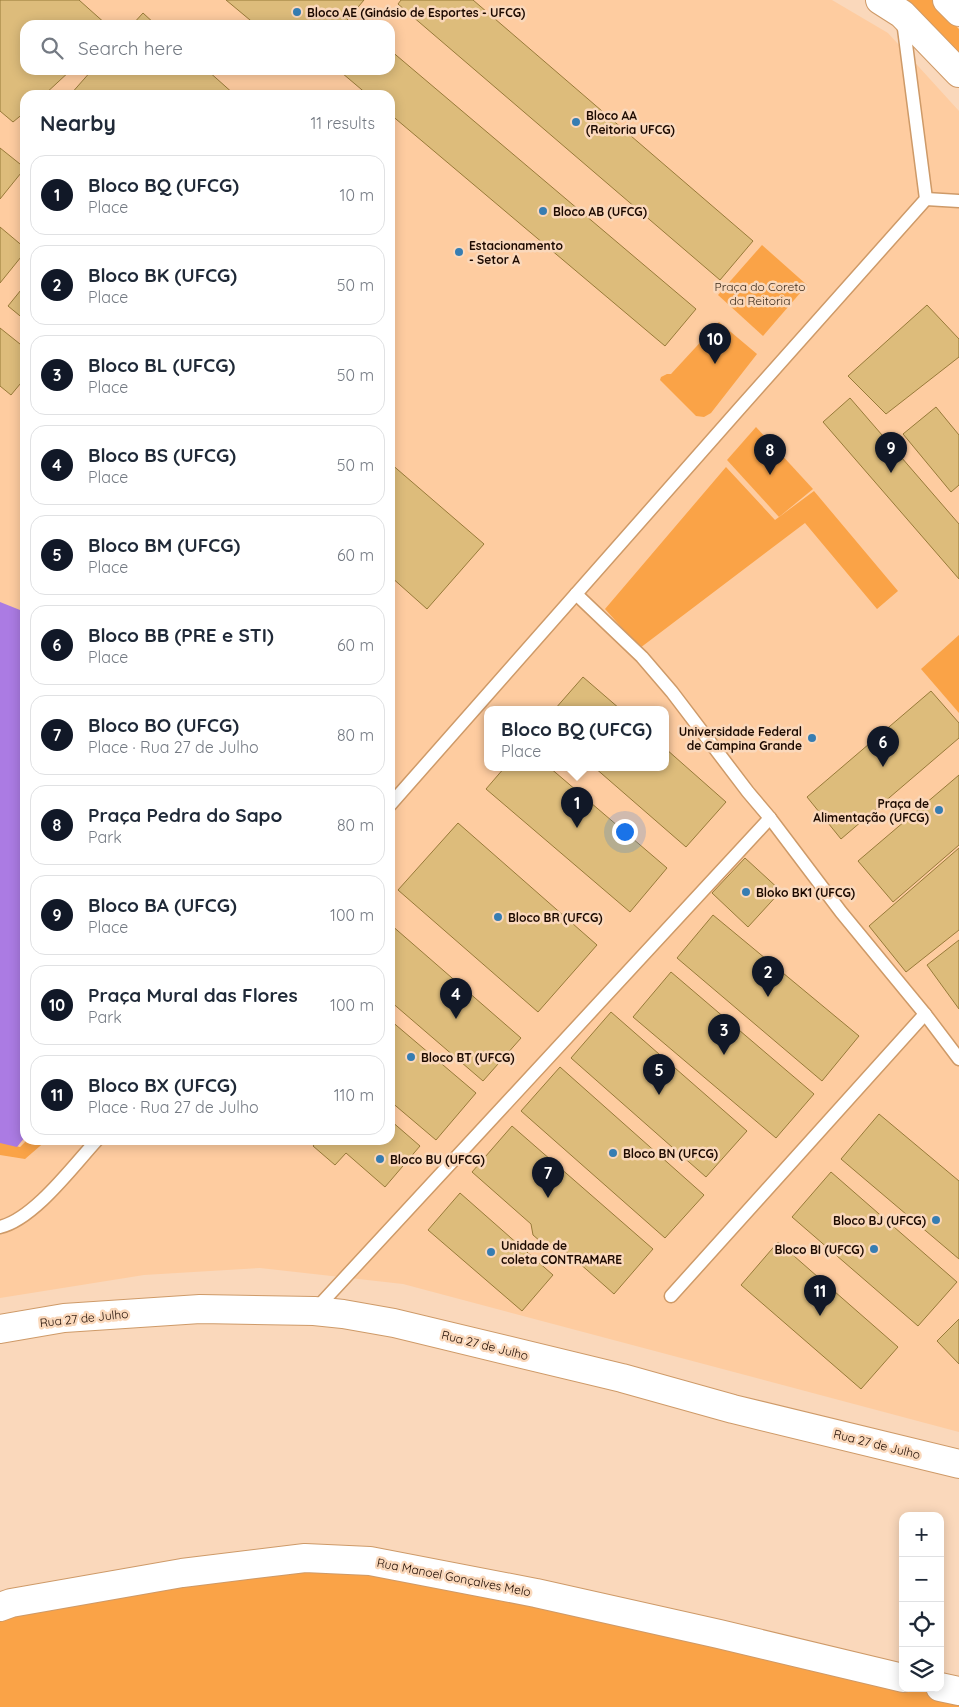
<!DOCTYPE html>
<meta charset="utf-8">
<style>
:root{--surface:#fff;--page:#f2f2f3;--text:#1f2937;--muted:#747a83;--line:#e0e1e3;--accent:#111827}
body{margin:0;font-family:Quicksand,sans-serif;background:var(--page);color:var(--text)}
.controls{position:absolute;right:15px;bottom:15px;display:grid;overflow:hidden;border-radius:10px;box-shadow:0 2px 12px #0003}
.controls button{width:45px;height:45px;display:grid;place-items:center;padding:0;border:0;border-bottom:1px solid var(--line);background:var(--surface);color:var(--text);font:25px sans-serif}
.you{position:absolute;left:624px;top:831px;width:18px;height:18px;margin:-12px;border:4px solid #fff;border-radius:50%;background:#1a73e8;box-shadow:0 0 0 8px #1a73e833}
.badge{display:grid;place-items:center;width:32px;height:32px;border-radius:50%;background:var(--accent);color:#fff;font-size:16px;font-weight:700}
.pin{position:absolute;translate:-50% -41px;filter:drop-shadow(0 1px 2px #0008)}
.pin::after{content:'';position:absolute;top:26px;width:18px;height:15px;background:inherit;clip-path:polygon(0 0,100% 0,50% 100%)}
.popup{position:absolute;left:484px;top:706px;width:185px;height:65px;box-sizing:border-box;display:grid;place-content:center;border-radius:10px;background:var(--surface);filter:drop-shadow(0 1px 4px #0005);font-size:16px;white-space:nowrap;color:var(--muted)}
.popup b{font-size:19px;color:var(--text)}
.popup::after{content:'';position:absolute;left:50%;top:100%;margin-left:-10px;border:10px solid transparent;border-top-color:var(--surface)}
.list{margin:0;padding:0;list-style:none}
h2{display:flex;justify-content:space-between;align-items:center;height:65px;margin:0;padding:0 20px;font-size:21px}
h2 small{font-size:16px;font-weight:400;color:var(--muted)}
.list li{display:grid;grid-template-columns:32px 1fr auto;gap:15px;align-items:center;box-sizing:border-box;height:80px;margin:0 10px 10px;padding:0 10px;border:1px solid var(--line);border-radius:15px}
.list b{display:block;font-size:19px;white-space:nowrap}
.list p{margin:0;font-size:16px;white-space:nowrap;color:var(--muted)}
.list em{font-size:16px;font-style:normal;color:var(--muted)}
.icon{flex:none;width:28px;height:28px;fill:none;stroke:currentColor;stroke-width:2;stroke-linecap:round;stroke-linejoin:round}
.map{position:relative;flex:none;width:959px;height:1707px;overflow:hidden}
.search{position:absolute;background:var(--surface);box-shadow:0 2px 12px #0003;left:20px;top:20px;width:375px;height:55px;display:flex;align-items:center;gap:12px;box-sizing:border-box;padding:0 18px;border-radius:15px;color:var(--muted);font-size:19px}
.panel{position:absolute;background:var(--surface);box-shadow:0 2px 12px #0003;left:20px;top:90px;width:375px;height:1055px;border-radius:15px}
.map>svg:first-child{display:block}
.built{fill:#fecca0;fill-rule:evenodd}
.green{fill:#faa347}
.water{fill:#ab7be3}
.building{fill:#ddbc7b;stroke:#987a39}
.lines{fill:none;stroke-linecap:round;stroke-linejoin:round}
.lane-casing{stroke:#ce9a68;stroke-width:15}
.secondary-casing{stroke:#ce9a68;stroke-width:30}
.primary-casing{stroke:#ce9a68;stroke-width:30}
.lane{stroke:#fff;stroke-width:12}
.secondary{stroke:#fff;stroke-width:28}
.primary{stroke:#fff;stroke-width:28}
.poi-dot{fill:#367db2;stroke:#fad8bb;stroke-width:2}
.labels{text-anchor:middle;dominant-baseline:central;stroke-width:5;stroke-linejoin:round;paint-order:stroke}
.poi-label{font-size:12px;font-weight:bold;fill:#1d0a00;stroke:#fad8bb;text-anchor:start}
.park-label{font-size:12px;fill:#392818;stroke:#fad8bb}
.street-label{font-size:12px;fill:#1d0a00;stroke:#fad8bb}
</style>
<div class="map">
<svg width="959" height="1707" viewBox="0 0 959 1707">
<rect width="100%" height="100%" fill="#fad8bb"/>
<path class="built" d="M0,0H832L888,33L959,111V1432L403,1284L260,1268L144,1275L0,1298ZM25,25H390V70H25ZM25,95H390V1140H25ZM488,709H666V767H488Z"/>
<g class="green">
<polygon points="892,0 932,0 959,29 959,63"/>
<polygon points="762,245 807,285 763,336 718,295"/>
<polygon points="719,322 757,354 711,413 704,417 696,416 660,380 661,377 667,374 671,374"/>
<polygon points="756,427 813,489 779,517 727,460"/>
<polygon points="726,467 775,520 814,491 898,591 877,609 805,523 640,648 605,609"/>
<polygon points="959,635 959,713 921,669"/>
<polygon points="27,1140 47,1140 25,1159 0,1155 0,1142 20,1147"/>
<polygon points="285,1569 369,1569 909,1688 959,1700 959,1707 0,1707 0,1616"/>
</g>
<polygon class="water" points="0,602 25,612 25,1137 17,1147 0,1143"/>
<g class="building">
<polygon points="0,0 79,0 107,25 25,25 25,70 71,70 44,95 25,95 25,112 13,122 0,111"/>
<polygon points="226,0 364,0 343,25 256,25"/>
<polygon points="401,0 473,0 753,241 720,280 398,4"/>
<polygon points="143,13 156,25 132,25"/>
<polygon points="390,50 696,309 665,346 390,114 390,95 368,95 342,73 345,70 390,70"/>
<polygon points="92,70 207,70 235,95 70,95"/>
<polygon points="0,148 25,168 0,199"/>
<polygon points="0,227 25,248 25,252 0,283"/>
<polygon points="25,285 25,320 8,306"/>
<polygon points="927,305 959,339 959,357 886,414 848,376"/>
<polygon points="0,328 25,348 25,378 11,395 0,386"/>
<polygon points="850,398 959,524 959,579 823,422"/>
<polygon points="936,407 959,435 959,485 951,492 903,434"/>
<polygon points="390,463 484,544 427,609 390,576"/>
<polygon points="583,677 620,709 555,709"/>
<polygon points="931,691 959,723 959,738 841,839 807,797"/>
<polygon points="666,749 726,802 686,847 594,767 666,767"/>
<polygon points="505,767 549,767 667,868 630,912 486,789"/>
<polygon points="959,775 959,845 893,902 858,861"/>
<polygon points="458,823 597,945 538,1012 398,890"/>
<polygon points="959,848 959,930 906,972 869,926"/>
<polygon points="745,858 781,891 748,927 712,893"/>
<polygon points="713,915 859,1036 822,1081 677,958"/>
<polygon points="390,924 521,1038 483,1081 390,1001"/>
<polygon points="959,940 959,1009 927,965"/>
<polygon points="671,972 814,1094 776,1138 633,1017"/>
<polygon points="611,1012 747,1131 706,1177 571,1058"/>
<polygon points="390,1020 476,1093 436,1140 390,1101"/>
<polygon points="560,1067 704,1195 665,1238 521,1111"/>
<polygon points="879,1114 959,1181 959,1259 841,1159"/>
<polygon points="390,1120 420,1146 385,1187 346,1153 335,1165 313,1146 318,1140 390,1140"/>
<polygon points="512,1126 653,1249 614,1294 560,1246 548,1248 533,1235 531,1224 472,1172"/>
<polygon points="831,1172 957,1282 918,1326 792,1217"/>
<polygon points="460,1193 553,1275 522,1311 428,1230"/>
<polygon points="778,1242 898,1347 861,1389 741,1285"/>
<polygon points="959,1319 959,1364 937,1341"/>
</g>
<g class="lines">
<g class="lane-casing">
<g id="lane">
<polyline points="926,199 959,201"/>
<polyline points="576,594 642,657 672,692 748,792 770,818 841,912 925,1014 959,1059"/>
<polyline points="390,805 740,408 926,199 903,21"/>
<path d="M0,1227C34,1219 73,1166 97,1140"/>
<polyline points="671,1296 925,1014"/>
<polyline points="315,1310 770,818"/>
</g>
</g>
<g class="secondary-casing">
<g id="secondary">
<polyline points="0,1329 64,1318 200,1309 314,1311 343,1314 394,1323 622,1378 733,1409 959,1464"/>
<polyline points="0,1607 11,1603 182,1573 305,1558 370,1561 536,1593 719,1634 903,1678"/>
<polyline points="940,1687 959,1691"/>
</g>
</g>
<g class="primary-casing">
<g id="primary">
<polyline points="880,0 902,14 959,73"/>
<polyline points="947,0 959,12"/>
</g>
</g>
<use href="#lane" class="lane"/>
<use href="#secondary" class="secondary"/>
<use href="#primary" class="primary"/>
</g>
<g class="poi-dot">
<circle cx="297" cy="12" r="5"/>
<circle cx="576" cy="122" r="5"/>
<circle cx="543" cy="211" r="5"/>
<circle cx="459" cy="252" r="5"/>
<circle cx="812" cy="738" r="5"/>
<circle cx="939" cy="810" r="5"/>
<circle cx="746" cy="892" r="5"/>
<circle cx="498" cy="917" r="5"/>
<circle cx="411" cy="1057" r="5"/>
<circle cx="613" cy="1153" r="5"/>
<circle cx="380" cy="1159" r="5"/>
<circle cx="936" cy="1220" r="5"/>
<circle cx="874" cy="1249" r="5"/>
<circle cx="491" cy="1252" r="5"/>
</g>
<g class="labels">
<g class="poi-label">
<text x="307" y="12">Bloco AE (Ginásio de Esportes - UFCG)</text>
<text x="586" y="115">Bloco AA<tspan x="586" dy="14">(Reitoria UFCG)</tspan></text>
<text x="553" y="211">Bloco AB (UFCG)</text>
<text x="469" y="245">Estacionamento<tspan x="469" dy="14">- Setor A</tspan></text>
<text x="802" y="731" text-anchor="end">Universidade Federal<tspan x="802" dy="14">de Campina Grande</tspan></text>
<text x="929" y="803" text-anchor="end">Praça de<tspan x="929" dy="14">Alimentação (UFCG)</tspan></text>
<text x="756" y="892">Bloko BK1 (UFCG)</text>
<text x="508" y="917">Bloco BR (UFCG)</text>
<text x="421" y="1057">Bloco BT (UFCG)</text>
<text x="623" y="1153">Bloco BN (UFCG)</text>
<text x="390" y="1159">Bloco BU (UFCG)</text>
<text x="926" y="1220" text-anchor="end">Bloco BJ (UFCG)</text>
<text x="501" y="1245">Unidade de<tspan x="501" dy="14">coleta CONTRAMARE</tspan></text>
<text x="864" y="1249" text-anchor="end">Bloco BI (UFCG)</text>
</g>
<g class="park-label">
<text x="760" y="286">Praça do Coreto<tspan x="760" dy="14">da Reitoria</tspan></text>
</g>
<g class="street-label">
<text transform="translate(84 1318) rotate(-6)">Rua 27 de Julho</text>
<text transform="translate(485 1345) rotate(14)">Rua 27 de Julho</text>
<text transform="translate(877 1444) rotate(14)">Rua 27 de Julho</text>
<text transform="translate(454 1577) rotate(11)">Rua Manoel Gonçalves Melo</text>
</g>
</g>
</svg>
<div class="controls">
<button>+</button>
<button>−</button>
<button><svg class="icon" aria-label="locate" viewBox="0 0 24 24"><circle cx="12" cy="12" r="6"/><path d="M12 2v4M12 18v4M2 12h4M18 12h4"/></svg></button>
<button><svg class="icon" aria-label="layers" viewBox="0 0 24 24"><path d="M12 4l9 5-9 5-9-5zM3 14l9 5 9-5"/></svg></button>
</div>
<div class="you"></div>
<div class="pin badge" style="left:577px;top:828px">1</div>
<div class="popup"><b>Bloco BQ (UFCG)</b>Place</div>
<div class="pin badge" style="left:768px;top:997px">2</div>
<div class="pin badge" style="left:724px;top:1055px">3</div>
<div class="pin badge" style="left:456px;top:1019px">4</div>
<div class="pin badge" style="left:659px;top:1095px">5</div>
<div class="pin badge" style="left:883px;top:767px">6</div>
<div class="pin badge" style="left:548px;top:1198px">7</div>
<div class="pin badge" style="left:770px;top:475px">8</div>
<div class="pin badge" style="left:891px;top:473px">9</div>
<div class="pin badge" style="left:715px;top:364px">10</div>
<div class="pin badge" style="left:820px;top:1316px">11</div>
<div class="search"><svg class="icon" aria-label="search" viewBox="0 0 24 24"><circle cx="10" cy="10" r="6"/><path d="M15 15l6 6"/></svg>Search here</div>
<section class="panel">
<h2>Nearby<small>11 results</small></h2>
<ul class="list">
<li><span class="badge">1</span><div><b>Bloco BQ (UFCG)</b><p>Place</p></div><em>10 m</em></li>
<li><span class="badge">2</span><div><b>Bloco BK (UFCG)</b><p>Place</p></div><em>50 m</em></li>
<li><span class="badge">3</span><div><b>Bloco BL (UFCG)</b><p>Place</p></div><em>50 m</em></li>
<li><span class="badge">4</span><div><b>Bloco BS (UFCG)</b><p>Place</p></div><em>50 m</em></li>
<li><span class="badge">5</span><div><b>Bloco BM (UFCG)</b><p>Place</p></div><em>60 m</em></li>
<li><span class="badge">6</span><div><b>Bloco BB (PRE e STI)</b><p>Place</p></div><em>60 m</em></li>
<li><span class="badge">7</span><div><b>Bloco BO (UFCG)</b><p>Place · Rua 27 de Julho</p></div><em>80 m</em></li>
<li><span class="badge">8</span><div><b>Praça Pedra do Sapo</b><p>Park</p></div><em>80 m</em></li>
<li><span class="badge">9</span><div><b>Bloco BA (UFCG)</b><p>Place</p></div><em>100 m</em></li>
<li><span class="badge">10</span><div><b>Praça Mural das Flores</b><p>Park</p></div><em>100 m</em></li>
<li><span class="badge">11</span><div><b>Bloco BX (UFCG)</b><p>Place · Rua 27 de Julho</p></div><em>110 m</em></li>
</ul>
</section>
</div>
